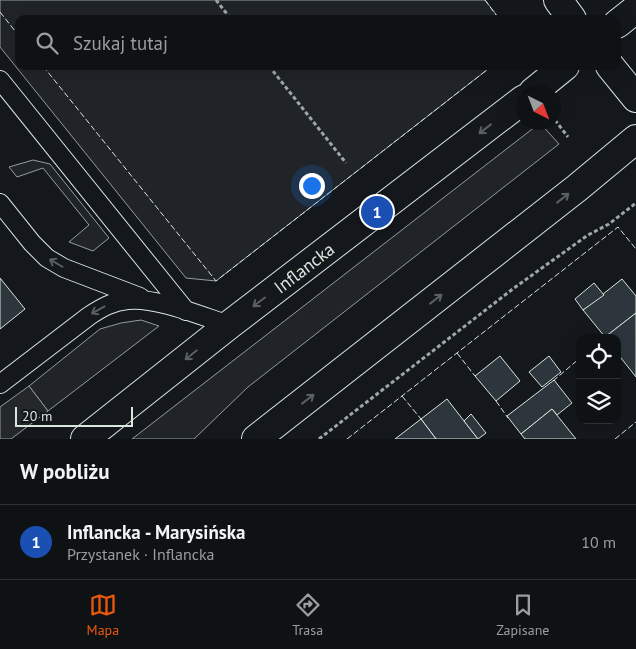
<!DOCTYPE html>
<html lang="pl">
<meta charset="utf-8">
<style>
:root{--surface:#0f1215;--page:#1d2022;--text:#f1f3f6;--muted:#9b9ea0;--line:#2f3234;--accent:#ea580c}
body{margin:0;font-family:"PT Sans",sans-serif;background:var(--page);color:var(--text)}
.controls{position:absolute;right:15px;bottom:15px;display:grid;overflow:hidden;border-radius:10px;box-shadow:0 5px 20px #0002}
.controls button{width:45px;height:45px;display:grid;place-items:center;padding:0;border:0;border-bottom:1px solid var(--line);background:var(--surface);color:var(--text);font:25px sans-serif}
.compass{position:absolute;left:516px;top:85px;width:45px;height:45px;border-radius:50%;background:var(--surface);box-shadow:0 5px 20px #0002;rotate:138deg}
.scale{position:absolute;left:15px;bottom:12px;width:118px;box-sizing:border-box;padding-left:5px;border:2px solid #d8e6dc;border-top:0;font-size:14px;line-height:18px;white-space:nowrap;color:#d8e6dc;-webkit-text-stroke:4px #14181c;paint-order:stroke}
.you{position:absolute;left:311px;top:185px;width:18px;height:18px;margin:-12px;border:4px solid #fff;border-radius:50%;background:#1a73e8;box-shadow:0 0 0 8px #1a73e833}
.badge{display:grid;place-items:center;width:32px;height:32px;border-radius:50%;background:var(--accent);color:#fff;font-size:16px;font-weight:700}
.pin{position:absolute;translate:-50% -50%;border:2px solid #fff;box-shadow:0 1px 5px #0006}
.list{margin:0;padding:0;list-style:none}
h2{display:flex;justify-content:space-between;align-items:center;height:65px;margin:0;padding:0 20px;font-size:21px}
h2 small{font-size:16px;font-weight:400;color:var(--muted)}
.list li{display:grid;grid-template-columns:32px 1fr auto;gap:15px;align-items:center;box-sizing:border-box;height:75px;padding:0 20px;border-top:1px solid var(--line)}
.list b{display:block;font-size:19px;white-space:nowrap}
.list p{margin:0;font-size:16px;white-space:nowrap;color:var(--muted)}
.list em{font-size:16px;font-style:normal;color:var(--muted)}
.icon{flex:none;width:28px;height:28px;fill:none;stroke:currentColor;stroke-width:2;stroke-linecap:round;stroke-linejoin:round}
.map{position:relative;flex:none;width:636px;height:439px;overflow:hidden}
.search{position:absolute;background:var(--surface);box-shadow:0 5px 20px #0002;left:15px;right:15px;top:15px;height:55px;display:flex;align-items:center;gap:12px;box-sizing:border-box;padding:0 18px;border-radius:10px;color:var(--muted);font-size:19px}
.sheet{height:140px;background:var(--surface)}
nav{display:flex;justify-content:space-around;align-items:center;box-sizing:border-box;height:70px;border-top:1px solid var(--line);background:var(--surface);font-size:14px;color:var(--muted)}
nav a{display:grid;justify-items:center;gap:2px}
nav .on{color:var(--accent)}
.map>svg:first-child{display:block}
.green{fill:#202428;stroke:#939e99}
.parking{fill:#24282b;stroke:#939e99}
.building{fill:#2c363c;stroke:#d8e6dc}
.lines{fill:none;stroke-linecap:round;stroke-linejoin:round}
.lane-casing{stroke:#d8e6dc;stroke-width:20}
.street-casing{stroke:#d8e6dc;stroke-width:30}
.primary-casing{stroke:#d8e6dc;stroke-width:30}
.path{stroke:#9da8a2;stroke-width:3;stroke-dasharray:4 2.5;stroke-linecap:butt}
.lane{stroke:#14181c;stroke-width:18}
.street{stroke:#14181c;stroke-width:28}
.primary{stroke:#14181c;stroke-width:28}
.fence{stroke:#d8e6dc;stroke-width:1;stroke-dasharray:6 2.5;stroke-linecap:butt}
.oneway{stroke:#59605f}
.labels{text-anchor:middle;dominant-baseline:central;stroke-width:4;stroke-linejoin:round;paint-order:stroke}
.street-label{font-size:18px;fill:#d8e6dc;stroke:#14181c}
</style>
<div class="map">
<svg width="636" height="439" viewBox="0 0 636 439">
<rect width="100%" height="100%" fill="#14181c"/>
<g class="green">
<polygon points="0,0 485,0 499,18 19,19 19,66 492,66 216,281 186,278 0,47"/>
<polygon points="540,123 559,144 248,387 194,439 132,439"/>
<polygon points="33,160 50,164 109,238 93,251 69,242 89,225 43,168 17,177 9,167"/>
<polygon points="141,320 159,326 48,411 29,386 100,329 121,323"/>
</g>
<polygon class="parking" points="29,386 48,411 11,439 0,439 0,407"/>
<g class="building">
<polygon points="0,278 25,309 0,329"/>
<polygon points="622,279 636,296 636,313 605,337 583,310"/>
<polygon points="594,283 604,295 583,310 575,299"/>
<polygon points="636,313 636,377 617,353 617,338 605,337"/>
<polygon points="500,356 520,381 496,401 475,376"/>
<polygon points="549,356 561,372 542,387 529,372"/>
<polygon points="554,380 572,403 557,415 552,409 521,434 507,416"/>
<polygon points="447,399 478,439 436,439 421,419"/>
<polygon points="552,409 576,439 525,439 521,434"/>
<polygon points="471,414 486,433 478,439 464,421"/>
<polygon points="421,419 436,439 395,439"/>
</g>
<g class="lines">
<g class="lane-casing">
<g id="lane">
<polyline points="0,80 186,311"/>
<polyline points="0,203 32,243 47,258 64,268 140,297"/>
<path d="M0,384L89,316C101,308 113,301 128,300C156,297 201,316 229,325"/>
</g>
</g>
<g class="street-casing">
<g id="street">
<polyline points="558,0 572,19"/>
<polyline points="610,66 636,98"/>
</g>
</g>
<g class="primary-casing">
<g id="primary">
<polyline points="617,24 636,9"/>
<polyline points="533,92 565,66"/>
<path id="s1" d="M85,439L229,325L524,99"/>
<polyline points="256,439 577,188 636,139"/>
</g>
</g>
<g class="path">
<polyline points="216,0 231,19"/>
<polyline points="269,66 346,163"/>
<polyline points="555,120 568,137"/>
<polyline points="319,439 514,288 588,235 609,224 636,203"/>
</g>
<use href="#lane" class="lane"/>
<use href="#street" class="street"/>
<use href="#primary" class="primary"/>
<g class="fence">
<polyline points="485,0 499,19"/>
<polyline points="0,12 19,36"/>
<polyline points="43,66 216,281 492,66"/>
<polyline points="457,353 475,376"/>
<polyline points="553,381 580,358"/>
<polyline points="402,396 421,419"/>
<polyline points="496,401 508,418"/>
<polyline points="347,439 618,227 636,249"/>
<polyline points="615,439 636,422"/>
</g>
</g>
<defs><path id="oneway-shaft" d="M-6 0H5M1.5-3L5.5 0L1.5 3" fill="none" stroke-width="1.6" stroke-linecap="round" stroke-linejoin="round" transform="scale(1.25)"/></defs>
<g class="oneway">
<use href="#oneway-shaft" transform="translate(485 129) rotate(142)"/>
<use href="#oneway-shaft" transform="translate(563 198) rotate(-38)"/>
<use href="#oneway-shaft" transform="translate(56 263) rotate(-150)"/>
<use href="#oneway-shaft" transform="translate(436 299) rotate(-38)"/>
<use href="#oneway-shaft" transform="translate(259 302) rotate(143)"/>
<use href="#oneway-shaft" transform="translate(98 310) rotate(151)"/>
<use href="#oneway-shaft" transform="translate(191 355) rotate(141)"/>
<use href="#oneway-shaft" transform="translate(308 399) rotate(-38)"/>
</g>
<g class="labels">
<g class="street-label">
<text stroke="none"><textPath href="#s1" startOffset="278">Inflancka</textPath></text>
</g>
</g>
</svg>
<div class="controls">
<button><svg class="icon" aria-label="locate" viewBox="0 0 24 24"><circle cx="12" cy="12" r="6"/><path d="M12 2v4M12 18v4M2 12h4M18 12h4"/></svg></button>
<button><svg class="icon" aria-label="layers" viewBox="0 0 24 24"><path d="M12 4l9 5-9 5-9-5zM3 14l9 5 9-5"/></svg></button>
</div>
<svg class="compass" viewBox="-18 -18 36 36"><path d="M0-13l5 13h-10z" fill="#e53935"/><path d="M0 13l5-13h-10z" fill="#9b9ea0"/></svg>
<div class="scale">20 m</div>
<div class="you"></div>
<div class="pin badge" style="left:377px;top:212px;background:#1a4fb4">1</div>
<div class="search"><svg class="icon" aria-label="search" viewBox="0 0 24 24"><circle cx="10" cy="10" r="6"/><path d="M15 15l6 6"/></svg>Szukaj tutaj</div>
</div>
<section class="sheet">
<h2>W pobliżu<small></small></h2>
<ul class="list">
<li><span class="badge" style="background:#1a4fb4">1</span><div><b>Inflancka - Marysińska</b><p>Przystanek · Inflancka</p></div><em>10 m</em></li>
</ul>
</section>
<nav>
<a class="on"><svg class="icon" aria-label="map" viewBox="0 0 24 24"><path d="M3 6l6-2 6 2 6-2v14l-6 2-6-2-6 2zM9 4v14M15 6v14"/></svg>Mapa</a>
<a><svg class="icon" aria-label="directions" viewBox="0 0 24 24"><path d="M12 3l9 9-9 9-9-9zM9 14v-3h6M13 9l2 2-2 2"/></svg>Trasa</a>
<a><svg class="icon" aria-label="saved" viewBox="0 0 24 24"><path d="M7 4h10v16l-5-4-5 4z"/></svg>Zapisane</a>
</nav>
